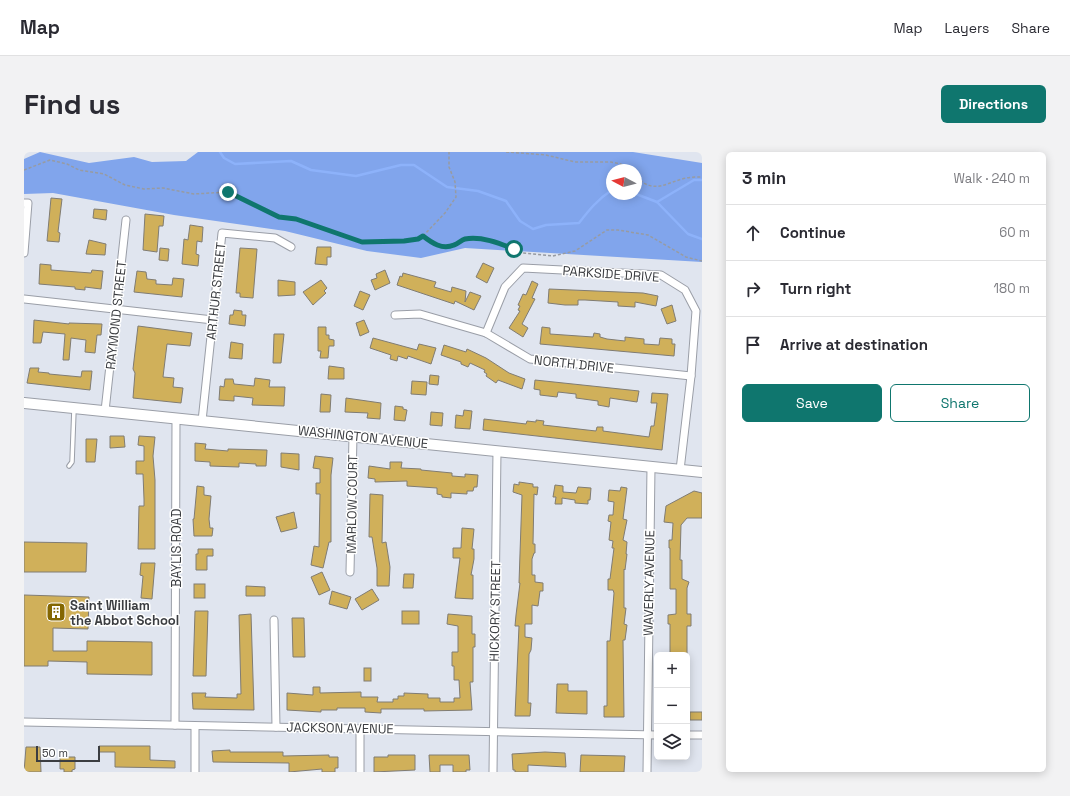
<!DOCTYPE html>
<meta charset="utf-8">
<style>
:root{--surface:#fff;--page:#f2f2f3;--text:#2b2b33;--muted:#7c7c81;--line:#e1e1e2;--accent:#0f766e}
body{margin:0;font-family:"Space Grotesk",sans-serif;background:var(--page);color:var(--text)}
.controls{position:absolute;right:12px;bottom:12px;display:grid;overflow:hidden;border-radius:6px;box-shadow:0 2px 10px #0003}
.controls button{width:36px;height:36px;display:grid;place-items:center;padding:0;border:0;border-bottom:1px solid var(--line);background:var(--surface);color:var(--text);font:20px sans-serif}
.compass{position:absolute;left:582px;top:12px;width:36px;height:36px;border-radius:50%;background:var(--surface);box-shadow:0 2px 10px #0003;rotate:277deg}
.scale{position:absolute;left:12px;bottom:10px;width:64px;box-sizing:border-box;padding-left:4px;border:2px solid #3b3d41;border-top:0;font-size:11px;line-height:14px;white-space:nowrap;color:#3b3d41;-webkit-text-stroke:3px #fff;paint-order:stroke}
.stop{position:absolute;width:12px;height:12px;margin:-9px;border:3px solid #0f766e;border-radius:50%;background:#fff}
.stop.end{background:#0f766e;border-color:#fff;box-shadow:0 1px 4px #0008}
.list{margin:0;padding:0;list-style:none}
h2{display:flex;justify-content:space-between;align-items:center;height:52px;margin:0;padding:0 16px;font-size:17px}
h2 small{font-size:13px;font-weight:400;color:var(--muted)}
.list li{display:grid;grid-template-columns:26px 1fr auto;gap:12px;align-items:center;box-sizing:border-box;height:56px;padding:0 16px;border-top:1px solid var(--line)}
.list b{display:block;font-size:15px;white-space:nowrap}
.list em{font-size:13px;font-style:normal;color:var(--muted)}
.actions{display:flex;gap:8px;padding:12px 16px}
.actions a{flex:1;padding:9px 0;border:1px solid var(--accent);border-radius:6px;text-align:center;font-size:14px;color:var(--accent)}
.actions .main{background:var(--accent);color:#fff}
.icon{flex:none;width:22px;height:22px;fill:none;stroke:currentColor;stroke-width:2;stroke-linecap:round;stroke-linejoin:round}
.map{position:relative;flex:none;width:678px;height:620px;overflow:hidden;border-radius:6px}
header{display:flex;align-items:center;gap:24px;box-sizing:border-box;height:56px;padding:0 20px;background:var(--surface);border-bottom:1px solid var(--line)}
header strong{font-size:19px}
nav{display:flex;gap:22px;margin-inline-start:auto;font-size:14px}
.intro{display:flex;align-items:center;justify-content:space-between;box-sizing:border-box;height:96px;padding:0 24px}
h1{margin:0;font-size:28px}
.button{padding:10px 18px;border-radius:6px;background:var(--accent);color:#fff;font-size:14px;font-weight:700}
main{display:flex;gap:24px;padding:0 24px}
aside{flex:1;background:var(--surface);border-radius:6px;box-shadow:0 2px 10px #0003}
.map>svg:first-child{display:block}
.forest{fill:#81a5ec;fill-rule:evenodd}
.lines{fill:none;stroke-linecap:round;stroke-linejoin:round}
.stream{stroke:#8db2fa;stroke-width:2.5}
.building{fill:#d0b05a;stroke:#807c73}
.lane-casing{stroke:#9a9ea7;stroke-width:5.5}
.street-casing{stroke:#9a9ea7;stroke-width:9}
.secondary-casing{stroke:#9a9ea7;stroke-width:12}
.path{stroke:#979ba2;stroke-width:1.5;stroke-dasharray:3 2;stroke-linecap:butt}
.lane{stroke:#fff;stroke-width:3.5}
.street{stroke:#fff;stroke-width:7}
.secondary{stroke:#fff;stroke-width:10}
.route{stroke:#0f766e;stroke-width:5}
.labels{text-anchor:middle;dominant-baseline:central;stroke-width:3;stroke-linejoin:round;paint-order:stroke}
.street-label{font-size:13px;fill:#3b3d41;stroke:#fff}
.poi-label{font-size:13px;font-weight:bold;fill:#3b3d41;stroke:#fff;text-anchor:start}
</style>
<header>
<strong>Map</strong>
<nav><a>Map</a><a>Layers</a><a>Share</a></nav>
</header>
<div class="intro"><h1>Find us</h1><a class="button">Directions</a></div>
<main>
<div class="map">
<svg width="678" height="620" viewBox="0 0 678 620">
<rect width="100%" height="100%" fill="#e0e5ef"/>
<path class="forest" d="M16,0L65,11L110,5L128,10L162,9L174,0H609L678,11V110L441,96L397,106L343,99L261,79L150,63L29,41L0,42V7ZM588,18H612V42H588Z"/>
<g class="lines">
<g class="stream">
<path d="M196,0L200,6L211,12L267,9L287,18L332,24L377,13H390L423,35L454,39L482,49L496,69L509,77L522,73L555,71C565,58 574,47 588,38"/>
<polyline points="612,42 633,50 664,82 678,87"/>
<polyline points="633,50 670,28 678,28"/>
</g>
</g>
<g class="building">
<polygon points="27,46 38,47 34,80 36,81 35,90 23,89"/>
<polygon points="70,57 83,58 82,68 69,66"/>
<polygon points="121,62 140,64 139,74 135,74 133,100 119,98"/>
<polygon points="166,73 179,75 178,90 173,89 172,102 175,103 174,114 158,112 160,87 164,88"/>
<polygon points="65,88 82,92 81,103 62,102"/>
<polygon points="293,95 307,95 307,105 303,105 303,113 291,112"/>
<polygon points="136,96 145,97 144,109 135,108"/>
<polygon points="216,96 233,97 229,146 216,145 216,141 212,141"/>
<polygon points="459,111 470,116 463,131 452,125"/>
<polygon points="16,112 27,113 27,118 67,121 68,118 79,119 77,137 61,135 61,138 51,137 51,135 15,132"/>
<polygon points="361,118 366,131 351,138 347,128 353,126 352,122"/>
<polygon points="113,119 122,120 123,127 132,128 132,132 148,133 149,126 160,127 158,145 110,140"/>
<polygon points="379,121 412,130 410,135 427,140 428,135 442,139 441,150 446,140 457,144 450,158 431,149 430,152 373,133 376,124 378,125"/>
<polygon points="254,128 271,130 271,143 254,144"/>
<polygon points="297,128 303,136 300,139 302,141 289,153 279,140"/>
<polygon points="508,129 514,132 508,146 511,147 498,172 504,176 499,185 485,176 496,159 494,158 496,154 494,153 499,142 502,143"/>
<polygon points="525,137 619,141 634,144 632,154 611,150 611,155 594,154 594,150 561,148 554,148 554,153 541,153 524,151"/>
<polygon points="336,139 346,143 339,158 330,154"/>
<polygon points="648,153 652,169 643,172 637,157"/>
<polygon points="210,158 218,159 218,163 222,163 221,174 205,172 206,163 209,163"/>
<polygon points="10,168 45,172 45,171 78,172 77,183 73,183 71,201 61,200 62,188 47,186 45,208 39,208 41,182 19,180 17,191 9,191"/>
<polygon points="340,168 345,180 336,184 332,171"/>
<polygon points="114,174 168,181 166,194 143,192 139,225 150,226 149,235 159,236 157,251 109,246 111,221 109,217"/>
<polygon points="294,175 302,175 302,183 305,183 305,187 310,188 310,194 305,194 304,206 296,206 297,199 294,199"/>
<polygon points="518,175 526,176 526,182 569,185 570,181 576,182 576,185 583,187 601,189 601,185 620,187 620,192 635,193 636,186 648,187 648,192 651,192 650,204 516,192"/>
<polygon points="250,182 260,182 257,211 249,211"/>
<polygon points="349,186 393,198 395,192 412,196 407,212 384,204 383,207 374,204 373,209 366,207 367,203 346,196"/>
<polygon points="207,190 219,192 218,207 205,206"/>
<polygon points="420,193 442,200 443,197 462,206 485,221 501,227 498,237 474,228 472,231 462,224 463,222 460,220 461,218 446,211 444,215 437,212 437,210 417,203"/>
<polygon points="305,214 320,216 320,227 304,227"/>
<polygon points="6,216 15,216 14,220 25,221 25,222 57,225 58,219 68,219 66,238 3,231"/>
<polygon points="406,223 415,224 414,233 405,232"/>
<polygon points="231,226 246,228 245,235 261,235 260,254 228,253 229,246 210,244 210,249 195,248 196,234 200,235 201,227 209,227 210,232 230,234"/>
<polygon points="511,228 615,239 613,250 586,246 585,255 574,253 574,249 552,246 552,242 534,240 533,245 516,243 516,238 510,237"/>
<polygon points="388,229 403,230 402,243 387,242"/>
<polygon points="628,241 644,242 638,298 459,278 460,267 502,272 503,269 512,270 512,268 520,269 519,273 572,279 573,275 579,275 579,279 625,285 627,274 630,274 633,251 627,251"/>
<polygon points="297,242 307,243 306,260 296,260"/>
<polygon points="322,246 357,251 356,267 343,266 344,261 321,260"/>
<polygon points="371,254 379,255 379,257 383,258 381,269 370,268"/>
<polygon points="440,258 448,259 446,277 431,276 432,263 439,264"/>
<polygon points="407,260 419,261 418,274 406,273"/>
<polygon points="86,284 100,284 101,295 86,296"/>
<polygon points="115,284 131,285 129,304 131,328 131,397 114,397 115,354 120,354 120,347 119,322 112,322 112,309 120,309 120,294 114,293"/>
<polygon points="62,287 73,287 71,310 62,310"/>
<polygon points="171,291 182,292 181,297 204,299 204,297 243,298 242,314 232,314 232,312 215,311 215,315 186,314 186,310 171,309"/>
<polygon points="257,301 275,302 275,318 257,315"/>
<polygon points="291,304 309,306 307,323 307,390 305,390 299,416 287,413 290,394 295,395 296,342 292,342 292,331 296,331 296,317 289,316"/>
<polygon points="366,310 378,310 377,316 397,317 397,318 428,321 428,324 441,325 441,322 454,323 453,335 450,335 449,339 443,339 443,342 427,341 427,346 418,345 418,343 413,342 413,336 383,334 383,329 351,330 351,327 344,326 345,314 366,317"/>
<polygon points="495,330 509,332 509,335 514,335 513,343 510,342 509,392 511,392 511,401 510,401 508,407 508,423 511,423 511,430 519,431 519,439 516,439 514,454 508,453 508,472 501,472 501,485 508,486 507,498 505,502 504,551 507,551 506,564 491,564 495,474 491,474 492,463 496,431 495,431 498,343 489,340 490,332 495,333"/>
<polygon points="531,333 539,334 539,340 552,341 554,335 567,336 566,348 564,348 564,352 551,351 551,348 538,346 538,352 531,352 532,345 529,345"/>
<polygon points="173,334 180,335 180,343 187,344 185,367 186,376 189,376 188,384 170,384 169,367 170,367"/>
<polygon points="597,335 603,336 599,367 603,368 599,388 603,390 602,402 603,402 601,418 600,417 600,456 602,456 600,472 603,473 601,488 599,488 600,565 580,565 580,554 583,554 583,489 586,489 590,441 589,438 584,438 584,427 586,427 590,396 588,396 589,389 585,388 587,370 584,369 585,363 589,363 590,350 584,349 585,338 596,339"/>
<polygon points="670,339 678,341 678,366 663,366 657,373 656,408 658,408 658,427 665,430 663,436 663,462 667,462 667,474 663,474 663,503 646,503 646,472 644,472 644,463 652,462 652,437 646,437 646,396 645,396 645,388 648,388 649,371 640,370 642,354"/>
<polygon points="346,342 359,343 358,391 362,390 366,415 365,434 353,434 353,416 348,385 345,385"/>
<polygon points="270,360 273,376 257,380 252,365"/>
<polygon points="438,376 450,377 448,397 450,397 450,407 447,423 449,423 449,447 431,446 436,406 429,406 429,396 437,396"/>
<polygon points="0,390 63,391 62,420 0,420"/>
<polygon points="174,397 189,397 189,404 183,404 183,418 172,418 172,402 174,402"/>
<polygon points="117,411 131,411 128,447 117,446 119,424 116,423"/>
<polygon points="298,420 306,438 295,443 287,425"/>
<polygon points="380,422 390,422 389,436 379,436"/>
<rect x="170" y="432" width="11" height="14"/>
<polygon points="222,434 241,435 241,444 222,444"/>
<polygon points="348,437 355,448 338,458 331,447"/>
<polygon points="308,439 327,445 323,457 305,452"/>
<polygon points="0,443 65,445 64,477 29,476 29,499 63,499 63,489 128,490 128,523 63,522 63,510 24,509 24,514 0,514"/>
<polygon points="171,459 184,459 182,524 169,524"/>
<rect x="378" y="459" width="17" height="13"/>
<polygon points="227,462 230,558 169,557 168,541 182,541 181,545 213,546 213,542 217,542 215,463"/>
<polygon points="424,462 448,464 448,482 451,482 451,495 449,495 449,530 446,530 448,558 400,559 400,557 357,557 357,561 341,560 341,556 313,556 313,558 297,558 297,560 263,558 263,541 289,543 289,535 296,535 296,541 337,540 337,545 354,545 353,550 369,550 369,547 374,547 374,544 380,544 380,541 404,542 404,546 416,546 416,550 430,550 430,546 436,546 435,528 430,528 430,514 428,514 428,500 434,500 434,474 423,472"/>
<polygon points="268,466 280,466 281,505 269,505"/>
<rect x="340" y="516" width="7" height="13"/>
<polygon points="533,532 544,532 544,539 563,539 563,562 532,561"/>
<rect x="666" y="560" width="12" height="8"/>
<polygon points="75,594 126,594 126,608 151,609 151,616 91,615 91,600 75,600"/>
<polygon points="2,595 16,595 17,620 0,620"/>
<polygon points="206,598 206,600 259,600 259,604 305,603 305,605 314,605 314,616 311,616 311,620 298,620 298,617 265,620 265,611 189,610 188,599"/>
<polygon points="521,600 541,601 542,615 504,613 504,620 491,620 491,618 489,618 488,602"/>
<polygon points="364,603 391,603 391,618 350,620 350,605 364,605"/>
<polygon points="405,603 445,603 446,618 442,618 442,620 429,620 429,613 416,613 416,620 406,620"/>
<polygon points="557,603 601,604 600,620 556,620"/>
<polygon points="36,605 51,605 51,617 48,618 48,620 40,620 40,617 36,617"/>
</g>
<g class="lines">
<g class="lane-casing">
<polyline id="lane" points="45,314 48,310 50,257"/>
</g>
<g class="street-casing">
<g id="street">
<polyline points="0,51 4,51 0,101"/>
<polyline points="0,147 189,168"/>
<polyline points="371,163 396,162 462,181 506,207 667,224"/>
<polyline points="462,181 481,135 499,116 637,123 661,138 672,159 667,224 656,318"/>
<polyline points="81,259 102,68"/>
<polyline points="178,269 198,81 251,86 267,95"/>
<polyline points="326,420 329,284"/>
<polyline points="250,468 252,575"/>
<polyline points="0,570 633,583"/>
<polyline points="151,573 152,266"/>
<polyline points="171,574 171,620"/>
<polyline points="336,577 336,620"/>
<polyline points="663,583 678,583"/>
<polyline points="469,620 473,299"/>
<polyline points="623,620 627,315"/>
</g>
</g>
<g class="secondary-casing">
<polyline id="secondary" points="0,251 678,320"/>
</g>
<g class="path">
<polyline points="482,0 522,3 551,10 587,10 597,12 604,18"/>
<polyline points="0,18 26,8 43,12 55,18 80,22 101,33 120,37 139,36 170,42 204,40 255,65 272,67 338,90 380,89 394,87 399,84 407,90 419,95 430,93 440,87 455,88 473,90 499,101 529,104 551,99 583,78 594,78 624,83 662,105 678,109"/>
<path d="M612,25C631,43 643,30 662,26C667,25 673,25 678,25"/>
<polyline points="399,84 421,61 432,45 431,30 425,15 425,0"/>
</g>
<use href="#lane" class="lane"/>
<use href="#street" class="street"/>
<use href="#secondary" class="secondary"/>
</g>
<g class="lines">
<path class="route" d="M204,40L255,65L272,67L338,90L380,89L394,87L399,84C408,91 418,98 430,93C434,92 437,88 441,87C457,84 475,91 490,97"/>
</g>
<defs>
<g id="building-square" transform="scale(1)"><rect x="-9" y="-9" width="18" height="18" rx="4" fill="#846701" stroke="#fff"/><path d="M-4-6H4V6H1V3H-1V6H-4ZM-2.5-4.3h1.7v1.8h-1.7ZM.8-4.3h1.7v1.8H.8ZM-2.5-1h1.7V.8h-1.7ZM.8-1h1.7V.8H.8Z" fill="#fff"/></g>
</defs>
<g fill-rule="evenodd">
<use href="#building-square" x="32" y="460"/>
</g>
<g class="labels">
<g class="street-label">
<text transform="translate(587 122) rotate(4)">PARKSIDE DRIVE</text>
<text transform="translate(192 139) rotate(-84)">ARTHUR STREET</text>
<text transform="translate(92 163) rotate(-84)">RAYMOND STREET</text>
<text transform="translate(550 212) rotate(6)">NORTH DRIVE</text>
<text transform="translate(339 285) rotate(6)">WASHINGTON AVENUE</text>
<text transform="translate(328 352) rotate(-89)">MARLOW COURT</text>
<text transform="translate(152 396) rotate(-90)">BAYLIS ROAD</text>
<text transform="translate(625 431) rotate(-89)">WAVERLY AVENUE</text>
<text transform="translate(471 459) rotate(-89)">HICKORY STREET</text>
<text transform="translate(316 576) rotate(1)">JACKSON AVENUE</text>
</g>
<g class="poi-label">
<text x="46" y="453">Saint William<tspan x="46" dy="15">the Abbot School</tspan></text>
</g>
</g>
</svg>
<div class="controls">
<button>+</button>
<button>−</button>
<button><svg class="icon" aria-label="layers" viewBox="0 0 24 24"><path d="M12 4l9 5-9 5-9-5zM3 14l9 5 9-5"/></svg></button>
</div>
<svg class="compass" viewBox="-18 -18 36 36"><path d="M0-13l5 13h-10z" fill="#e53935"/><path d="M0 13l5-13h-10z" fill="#7c7c81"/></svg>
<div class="scale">50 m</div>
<div class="stop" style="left:490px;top:97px"></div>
<div class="stop end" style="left:204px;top:40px"></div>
</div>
<aside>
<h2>3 min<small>Walk · 240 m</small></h2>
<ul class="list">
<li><svg class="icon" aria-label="ahead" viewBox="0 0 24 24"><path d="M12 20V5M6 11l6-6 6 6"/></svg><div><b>Continue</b></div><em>60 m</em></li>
<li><svg class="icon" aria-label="right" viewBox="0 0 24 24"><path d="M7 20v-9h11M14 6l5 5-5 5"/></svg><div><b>Turn right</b></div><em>180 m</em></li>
<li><svg class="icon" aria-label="arrive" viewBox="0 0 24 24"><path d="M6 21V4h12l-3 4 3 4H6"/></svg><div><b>Arrive at destination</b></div></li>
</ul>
<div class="actions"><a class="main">Save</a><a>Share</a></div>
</aside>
</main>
